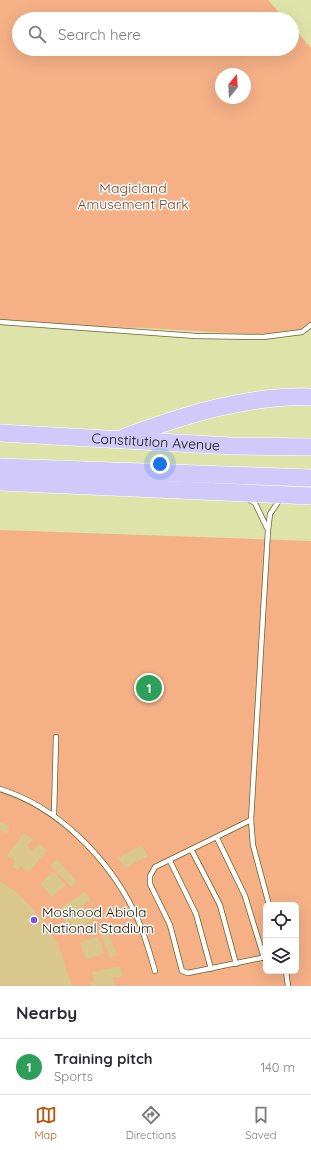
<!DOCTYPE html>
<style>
:root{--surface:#fff;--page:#f7f7f7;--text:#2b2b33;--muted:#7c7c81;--line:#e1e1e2;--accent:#b45309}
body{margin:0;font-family:Quicksand,sans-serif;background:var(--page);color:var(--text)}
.controls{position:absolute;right:12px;bottom:12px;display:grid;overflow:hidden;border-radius:6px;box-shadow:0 4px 16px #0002}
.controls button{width:36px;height:36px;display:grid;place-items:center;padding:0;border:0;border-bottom:1px solid var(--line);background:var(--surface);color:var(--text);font:20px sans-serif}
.compass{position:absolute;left:215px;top:68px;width:36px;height:36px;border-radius:50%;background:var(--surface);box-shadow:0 4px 16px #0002;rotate:18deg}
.you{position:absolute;left:160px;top:464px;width:14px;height:14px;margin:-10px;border:3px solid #fff;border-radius:50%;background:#1a73e8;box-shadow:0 0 0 6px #1a73e833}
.badge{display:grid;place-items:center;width:26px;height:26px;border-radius:50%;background:var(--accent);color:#fff;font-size:13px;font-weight:700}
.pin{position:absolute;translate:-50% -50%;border:2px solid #fff;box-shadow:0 1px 4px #0006}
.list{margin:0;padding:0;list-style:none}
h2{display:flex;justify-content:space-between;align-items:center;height:52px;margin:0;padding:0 16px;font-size:17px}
h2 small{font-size:13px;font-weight:400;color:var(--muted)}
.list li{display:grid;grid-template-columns:26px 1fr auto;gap:12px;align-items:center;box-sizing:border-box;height:56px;padding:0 16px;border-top:1px solid var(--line)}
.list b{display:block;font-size:15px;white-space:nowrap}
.list p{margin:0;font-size:13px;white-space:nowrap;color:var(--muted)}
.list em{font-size:13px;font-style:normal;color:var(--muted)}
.icon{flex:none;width:22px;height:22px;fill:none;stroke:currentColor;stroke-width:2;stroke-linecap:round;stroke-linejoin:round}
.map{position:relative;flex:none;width:311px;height:986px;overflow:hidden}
.search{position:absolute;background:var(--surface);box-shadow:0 4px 16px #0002;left:12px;right:12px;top:12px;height:44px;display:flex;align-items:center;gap:10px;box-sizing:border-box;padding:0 14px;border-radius:22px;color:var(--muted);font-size:15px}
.sheet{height:108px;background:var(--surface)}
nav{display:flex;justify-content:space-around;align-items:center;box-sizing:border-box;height:56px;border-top:1px solid var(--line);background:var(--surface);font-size:11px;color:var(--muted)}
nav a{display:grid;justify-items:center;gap:2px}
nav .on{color:var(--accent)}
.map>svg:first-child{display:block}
.green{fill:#f5b086;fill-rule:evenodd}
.building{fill:#d9c78e}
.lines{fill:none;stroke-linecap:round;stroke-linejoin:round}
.service-casing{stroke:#63662f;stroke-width:6}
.motorway-casing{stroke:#fff;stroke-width:18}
.service{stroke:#fff;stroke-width:4.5}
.motorway{stroke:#d0c9f9;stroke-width:17}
.poi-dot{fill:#7d5bd6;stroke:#fff;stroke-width:1.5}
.labels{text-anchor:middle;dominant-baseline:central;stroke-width:3;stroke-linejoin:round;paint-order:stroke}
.park-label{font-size:14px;fill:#6e4226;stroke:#fff}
.street-label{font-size:14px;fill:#111200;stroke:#fff}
.poi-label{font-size:14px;fill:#111200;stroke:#fff;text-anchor:start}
</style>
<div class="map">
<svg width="311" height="986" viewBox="0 0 311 986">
<rect width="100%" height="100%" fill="#dee4a9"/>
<g class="green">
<path d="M0,0H268L285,19H19V49H292V26L311,48V329L260,335L145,328L0,325ZM221,74H245V98H221Z"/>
<path d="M0,530L311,541V986H0ZM266,905H296V971H266Z"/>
</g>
<g class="building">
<polygon points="0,822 10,826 7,834 0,831"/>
<polygon points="24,833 33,839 27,846 33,851 39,843 47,850 29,872 21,866 18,870 12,866 15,862 7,855"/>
<polygon points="141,845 148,856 125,868 118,858"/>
<polygon points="57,859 77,881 71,887 50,865"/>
<polygon points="53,872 66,885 52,897 40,884"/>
<polygon points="0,881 20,895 42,919 59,946 72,986 0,986"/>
<polygon points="85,892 91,900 83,905 87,912 95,906 101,915 77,931 71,922 67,925 63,919 67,916 61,907"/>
<polygon points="106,927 117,955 110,958 99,930"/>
<polygon points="98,936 104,953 86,960 80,943"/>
<polygon points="120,966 123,976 113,978 115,986 90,986 89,983 94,982 92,972"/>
</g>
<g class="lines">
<g class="service-casing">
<g id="service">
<polyline points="0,322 196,336 263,337 302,332 311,325"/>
<polyline points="250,500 255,503 267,528"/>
<path d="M0,789C58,807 107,857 134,911C144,931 149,951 155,971"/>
<polyline points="54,815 56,737"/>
<polyline points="251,820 155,867 150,876 150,884 170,925 182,971 188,973 266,957"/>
<polyline points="217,838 245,896 264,958"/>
<polyline points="192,851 220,905 236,964"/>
<polyline points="170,861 196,914 211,969"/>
<polyline points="269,905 253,845 251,820 268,530 270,514 280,499"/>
<polyline points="286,971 288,986"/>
</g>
</g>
<g class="motorway-casing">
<g id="motorway">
<path id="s1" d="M0,433L231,446L311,447"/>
<path d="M125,437C184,415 247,395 311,397"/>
<polyline points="0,467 311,478"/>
<polyline points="0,482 311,496"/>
</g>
</g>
<use href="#service" class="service"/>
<use href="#motorway" class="motorway"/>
</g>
<circle class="poi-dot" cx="34" cy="920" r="4"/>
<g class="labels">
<g class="park-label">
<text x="133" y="188">Magicland<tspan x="133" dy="16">Amusement Park</tspan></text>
</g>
<g class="street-label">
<text stroke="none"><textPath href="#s1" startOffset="156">Constitution Avenue</textPath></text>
</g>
<g class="poi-label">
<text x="42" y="912">Moshood Abiola<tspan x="42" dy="16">National Stadium</tspan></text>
</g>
</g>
</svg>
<div class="controls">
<button><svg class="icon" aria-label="locate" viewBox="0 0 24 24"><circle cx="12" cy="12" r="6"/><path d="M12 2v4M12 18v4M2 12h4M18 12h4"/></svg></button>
<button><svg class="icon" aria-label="layers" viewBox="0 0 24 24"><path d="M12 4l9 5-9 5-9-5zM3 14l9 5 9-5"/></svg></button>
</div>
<svg class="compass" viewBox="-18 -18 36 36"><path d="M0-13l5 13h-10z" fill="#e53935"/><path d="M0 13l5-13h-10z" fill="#7c7c81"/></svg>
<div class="you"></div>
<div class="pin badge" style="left:149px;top:688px;background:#2e9e5b">1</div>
<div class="search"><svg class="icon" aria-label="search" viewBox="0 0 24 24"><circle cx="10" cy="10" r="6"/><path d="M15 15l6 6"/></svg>Search here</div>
</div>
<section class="sheet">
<h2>Nearby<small></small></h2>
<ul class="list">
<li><span class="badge" style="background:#2e9e5b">1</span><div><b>Training pitch</b><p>Sports</p></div><em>140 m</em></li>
</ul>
</section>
<nav>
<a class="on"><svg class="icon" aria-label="map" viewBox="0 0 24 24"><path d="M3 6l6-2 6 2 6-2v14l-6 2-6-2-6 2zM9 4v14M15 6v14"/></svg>Map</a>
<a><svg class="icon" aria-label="directions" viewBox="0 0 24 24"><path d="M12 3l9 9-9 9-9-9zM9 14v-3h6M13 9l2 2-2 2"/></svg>Directions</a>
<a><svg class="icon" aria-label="saved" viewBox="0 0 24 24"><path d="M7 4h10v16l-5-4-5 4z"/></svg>Saved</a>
</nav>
